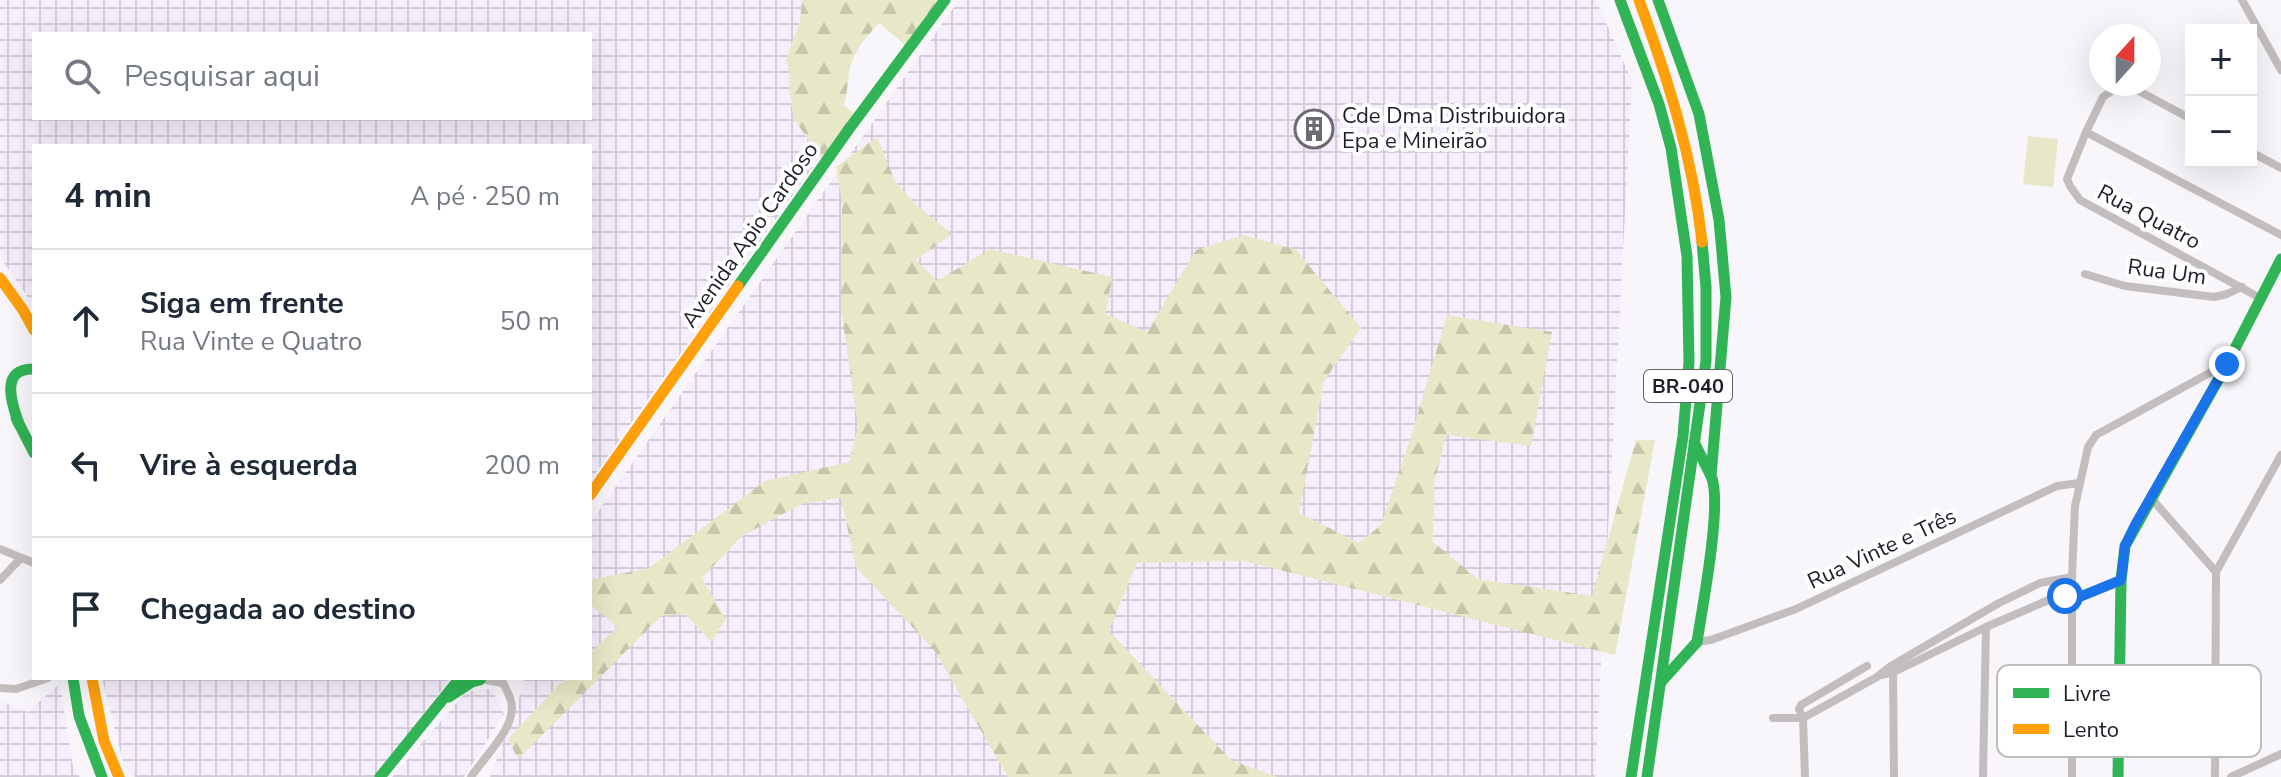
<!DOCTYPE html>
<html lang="pt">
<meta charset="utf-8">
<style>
:root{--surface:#fff;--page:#f6f6f7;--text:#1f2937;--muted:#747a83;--line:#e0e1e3}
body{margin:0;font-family:"Nunito Sans",sans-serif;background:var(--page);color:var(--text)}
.controls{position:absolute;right:24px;top:24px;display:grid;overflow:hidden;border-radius:0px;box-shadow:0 8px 32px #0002}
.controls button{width:72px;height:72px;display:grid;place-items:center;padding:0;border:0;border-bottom:2px solid var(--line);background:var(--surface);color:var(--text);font:40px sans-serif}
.compass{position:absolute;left:2089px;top:24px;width:72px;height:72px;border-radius:50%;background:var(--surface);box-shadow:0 8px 32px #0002;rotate:21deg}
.stop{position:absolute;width:24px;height:24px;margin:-18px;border:6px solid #1a73e8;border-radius:50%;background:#fff}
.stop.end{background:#1a73e8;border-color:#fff;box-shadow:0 2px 8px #0008}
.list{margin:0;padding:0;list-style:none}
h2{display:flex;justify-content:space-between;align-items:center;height:104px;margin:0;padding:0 32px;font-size:34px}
h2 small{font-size:26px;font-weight:400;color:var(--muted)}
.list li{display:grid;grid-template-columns:52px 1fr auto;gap:24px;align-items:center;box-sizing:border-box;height:144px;padding:0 32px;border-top:2px solid var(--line)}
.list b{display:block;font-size:30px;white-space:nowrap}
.list p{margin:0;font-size:26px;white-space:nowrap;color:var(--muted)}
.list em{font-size:26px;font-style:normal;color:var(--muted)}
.icon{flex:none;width:44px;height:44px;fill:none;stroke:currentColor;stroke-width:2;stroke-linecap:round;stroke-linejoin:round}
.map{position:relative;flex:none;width:2281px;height:777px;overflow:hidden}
.search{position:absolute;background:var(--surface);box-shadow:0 8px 32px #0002;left:32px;top:32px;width:560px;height:88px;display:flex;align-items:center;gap:20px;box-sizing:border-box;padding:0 28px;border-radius:0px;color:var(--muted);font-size:30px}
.panel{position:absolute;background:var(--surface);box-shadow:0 8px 32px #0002;left:32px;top:144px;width:560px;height:536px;border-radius:0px}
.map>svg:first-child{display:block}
.industrial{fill:url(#industrial-grid);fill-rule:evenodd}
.forest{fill:url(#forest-firs)}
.pitch{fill:#e6e8c7}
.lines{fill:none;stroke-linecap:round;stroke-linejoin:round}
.street{stroke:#c3bebe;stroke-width:8}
.fast{stroke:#30b455;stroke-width:11}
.slow{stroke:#ff9f0a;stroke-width:11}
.route{stroke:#1a73e8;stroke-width:10}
.labels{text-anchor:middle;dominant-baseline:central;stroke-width:8;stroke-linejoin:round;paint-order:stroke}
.shield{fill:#fff;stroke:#656169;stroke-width:2}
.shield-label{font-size:20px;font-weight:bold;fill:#231d29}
.poi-label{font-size:22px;fill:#231d29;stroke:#fff;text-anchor:start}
.street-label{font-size:22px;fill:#231d29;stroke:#fff}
.key{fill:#fff;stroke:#bdbbbf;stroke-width:2}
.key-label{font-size:22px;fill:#231d29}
</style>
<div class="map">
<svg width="2281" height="777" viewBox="0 0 2281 777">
<defs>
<pattern id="industrial-grid" width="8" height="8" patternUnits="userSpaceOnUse" patternTransform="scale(2)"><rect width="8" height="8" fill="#f5eefc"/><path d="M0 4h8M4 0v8" fill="none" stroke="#d2ccd8"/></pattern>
<pattern id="forest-firs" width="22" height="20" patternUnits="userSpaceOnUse" patternTransform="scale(2)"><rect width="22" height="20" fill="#e6e8c7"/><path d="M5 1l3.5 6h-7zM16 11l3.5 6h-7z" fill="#c5c7ab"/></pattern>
</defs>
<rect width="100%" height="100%" fill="#f8f6fa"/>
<g class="industrial">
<path d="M0,0H802L800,22L786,59L789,72V88L794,119L820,157L590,481V146H34V306L0,257ZM34,34H590V118H34Z"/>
<polygon points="959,0 1596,0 1632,81 1595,777 490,777 524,685 523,678 590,678 590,523"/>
<polygon points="102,678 450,678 413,731 376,777 135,777 124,766"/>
<polygon points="60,683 73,768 80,777 0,777 0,701 28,712"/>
<polygon points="492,689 504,714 464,777 392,777 467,691"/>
</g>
<g class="forest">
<path d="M802,0H939L906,46L879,23C866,37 852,53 849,73C848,84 847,94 844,105L855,115L823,161L794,119L789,88V72L786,59L800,22Z"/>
<polygon points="877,137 895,181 915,204 952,234 916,260 937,281 990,249 1112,277 1106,314 1147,332 1196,250 1244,235 1296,250 1361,328 1324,381 1299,513 1359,543 1381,525 1409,443 1447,315 1552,332 1531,446 1446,435 1434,484 1433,542 1478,579 1592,596 1636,440 1655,440 1615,655 1244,561 1137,563 1109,631 1231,760 1278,777 1008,777 934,650 856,567 841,498 802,504 742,536 702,578 726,619 711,642 685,614 661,616 518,759 508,739 565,678 590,678 590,653 617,627 590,604 590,580 649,568 765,481 849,462 858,427 841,308 842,202 836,167"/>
</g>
<polygon class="pitch" points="2028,136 2058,139 2053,187 2023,184"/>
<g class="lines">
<g class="street">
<polyline points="2242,0 2281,70"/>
<polyline points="2191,119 2135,89 2113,90 2103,97 2086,132 2067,179 2070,186 2080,200 2262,299"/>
<polyline points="2086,132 2281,235"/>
<polyline points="2251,152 2281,168"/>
<polyline points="2085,274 2125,286 2214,297 2227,294 2242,287"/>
<polyline points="2151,498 2216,572"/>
<polyline points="0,549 34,563"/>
<polyline points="0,580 21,558"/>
<polyline points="1697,642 1711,640 1796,609 2057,486 2079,483"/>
<polyline points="1893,670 1894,777"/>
<polyline points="1882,675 1894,672 1986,627 2058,596 2072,600 2121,580"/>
<polyline points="486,680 502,683"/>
<polyline points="0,688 16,689 48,678"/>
<polyline points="1773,718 1803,718 1877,677 1891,666 1999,603 2040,583 2072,577"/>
<path d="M471,777C483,758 518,726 511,701C509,693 504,686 501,678"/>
<polyline points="1805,777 1803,718 1799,709 1801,705 1867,666"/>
<polyline points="1983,777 1986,627"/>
<polyline points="2072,777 2072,577 2075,506 2088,447 2096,435 2226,364"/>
<polyline points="2215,777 2216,572 2281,455"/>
<polyline points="2231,777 2281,754"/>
</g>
<g class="fast">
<polyline points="1620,0 1659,104 1671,148 1687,256 1689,362 1683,436 1631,777"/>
<path d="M1658,0L1699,114L1719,220L1726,297L1711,476C1723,501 1702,609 1697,642"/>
<polyline points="738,286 849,129 945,0"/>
<polyline points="16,418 34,453"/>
<path d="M19,424C11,402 0,368 34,369"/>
<polyline points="1694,442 1711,476"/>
<polyline points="73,678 79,716 102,777"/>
<polyline points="1661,682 1697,642"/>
<polyline points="449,697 472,682 480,680"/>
<polyline points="380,777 460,678"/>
<polyline points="1647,777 1706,361 1706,287 1702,242"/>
<polyline points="2118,777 2121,580 2125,546 2227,364 2281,259"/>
</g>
<g class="slow">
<path d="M1639,0C1668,79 1693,158 1702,242"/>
<polyline points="0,278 23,310 34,330"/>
<polyline points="590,495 738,286"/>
<polyline points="92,678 104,741 119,777"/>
</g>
</g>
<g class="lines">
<polyline class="route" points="2065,596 2072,600 2121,580 2125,546 2135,525 2227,364"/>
</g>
<defs>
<g id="building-ring" transform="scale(2)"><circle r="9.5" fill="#fff" stroke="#6e6972" stroke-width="1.5"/><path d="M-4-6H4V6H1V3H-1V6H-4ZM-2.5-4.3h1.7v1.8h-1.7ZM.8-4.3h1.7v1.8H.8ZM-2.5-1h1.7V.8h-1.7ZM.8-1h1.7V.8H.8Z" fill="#6e6972"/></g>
</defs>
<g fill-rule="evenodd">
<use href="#building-ring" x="1314" y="129"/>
</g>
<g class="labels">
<rect class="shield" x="1644" y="370" width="88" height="32" rx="6"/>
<g class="shield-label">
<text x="1688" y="386">BR-040</text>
</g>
<g class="poi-label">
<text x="1342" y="116">Cde Dma Distribuidora<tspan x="1342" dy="25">Epa e Mineirão</tspan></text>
</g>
<g class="street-label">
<text transform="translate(2149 217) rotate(28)">Rua Quatro</text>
<text transform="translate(750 235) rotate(-55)">Avenida Apio Cardoso</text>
<text transform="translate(2167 272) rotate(8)">Rua Um</text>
<text transform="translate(1882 549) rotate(-25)">Rua Vinte e Três</text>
</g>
</g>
<rect x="1997" y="665" width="264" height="92" rx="12" class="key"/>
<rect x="2013" y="688" width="36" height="10" fill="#30b455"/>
<rect x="2013" y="724" width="36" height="10" fill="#ff9f0a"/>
<g class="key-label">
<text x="2063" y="701">Livre</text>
<text x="2063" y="737">Lento</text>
</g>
</svg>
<div class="controls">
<button>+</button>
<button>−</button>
</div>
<svg class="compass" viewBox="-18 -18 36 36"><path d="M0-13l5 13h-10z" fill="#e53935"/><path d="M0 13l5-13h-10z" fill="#747a83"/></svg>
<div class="stop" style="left:2065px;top:596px"></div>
<div class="stop end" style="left:2227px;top:364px"></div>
<div class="search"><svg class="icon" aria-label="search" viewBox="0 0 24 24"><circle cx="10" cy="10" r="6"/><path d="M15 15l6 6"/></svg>Pesquisar aqui</div>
<section class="panel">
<h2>4 min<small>A pé · 250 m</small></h2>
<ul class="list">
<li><svg class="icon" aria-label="ahead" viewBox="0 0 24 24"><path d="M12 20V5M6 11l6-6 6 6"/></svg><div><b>Siga em frente</b><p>Rua Vinte e Quatro</p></div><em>50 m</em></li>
<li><svg class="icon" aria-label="left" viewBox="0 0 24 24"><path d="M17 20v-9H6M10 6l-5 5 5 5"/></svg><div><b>Vire à esquerda</b></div><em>200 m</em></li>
<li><svg class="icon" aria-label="arrive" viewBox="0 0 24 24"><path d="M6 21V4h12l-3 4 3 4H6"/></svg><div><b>Chegada ao destino</b></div></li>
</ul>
</section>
</div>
